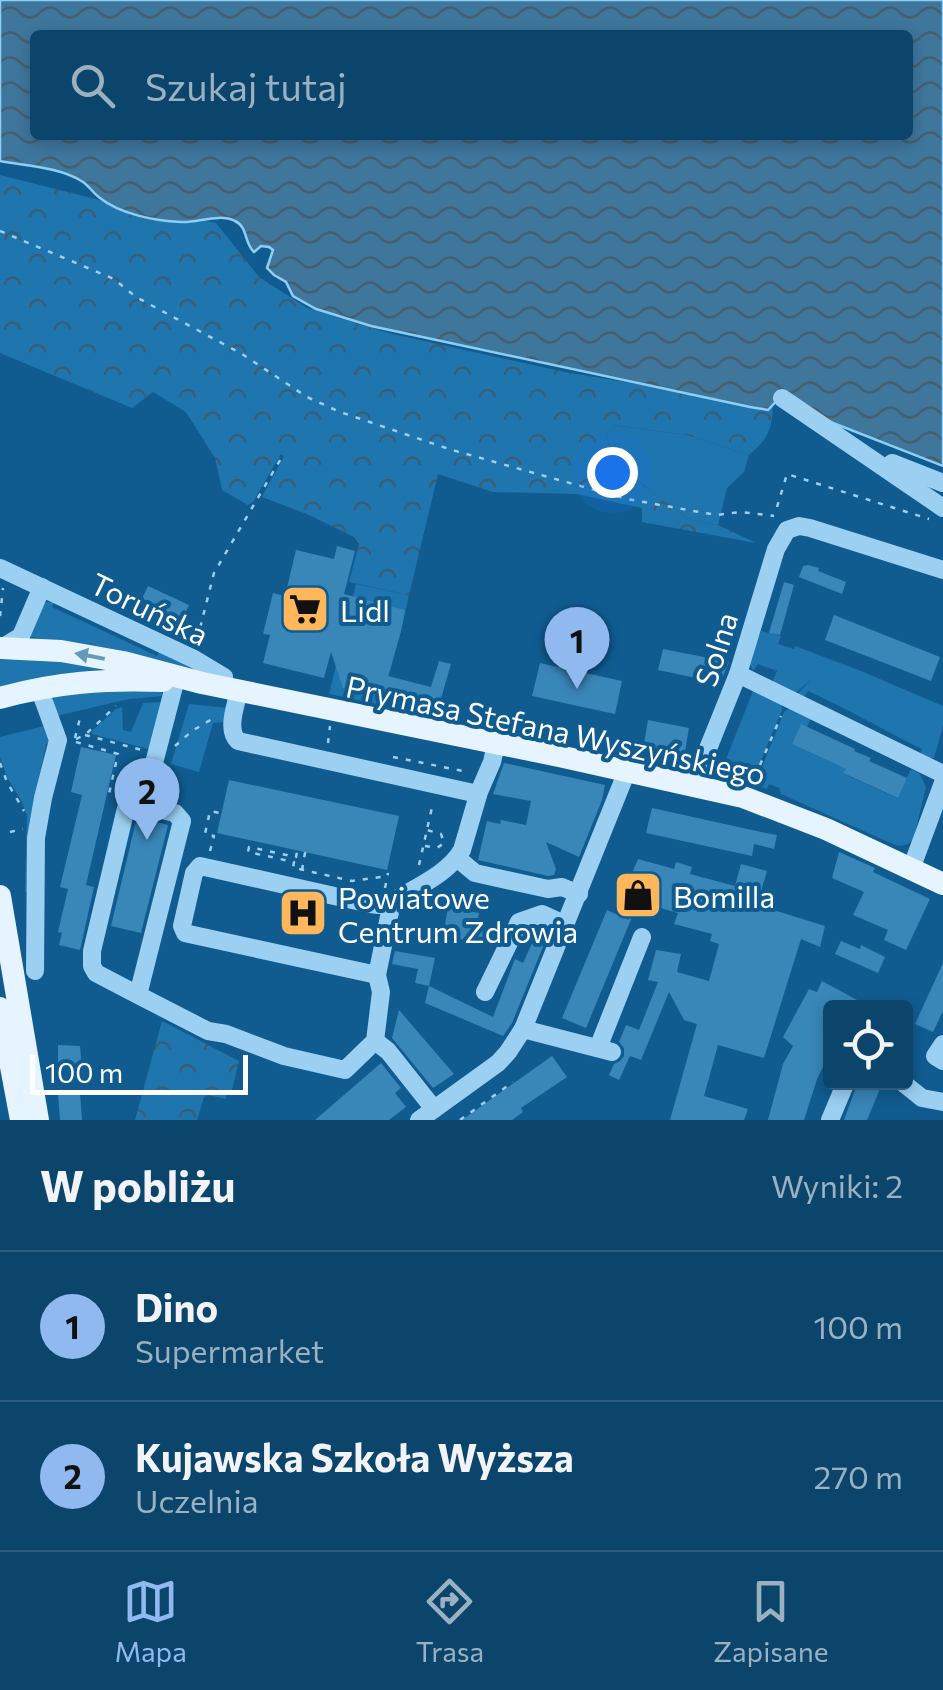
<!DOCTYPE html>
<html lang="pl">
<meta charset="utf-8">
<style>
:root{--surface:#0c456c;--page:#154c72;--text:#f1f3f6;--muted:#9ab1c2;--line:#2c5d7f;--accent:#90b9f0}
body{margin:0;font-family:Commissioner,sans-serif;background:var(--page);color:var(--text)}
.controls{position:absolute;right:30px;bottom:30px;display:grid;overflow:hidden;border-radius:10px;box-shadow:0 5px 15px #0003}
.controls button{width:90px;height:90px;display:grid;place-items:center;padding:0;border:0;border-bottom:2px solid var(--line);background:var(--surface);color:var(--text);font:50px sans-serif}
.scale{position:absolute;left:30px;bottom:25px;width:218px;box-sizing:border-box;padding-left:10px;border:5px solid #fff;border-top:0;font-size:28px;line-height:35px;white-space:nowrap;color:#fff;-webkit-text-stroke:8px #105c90;paint-order:stroke}
.you{position:absolute;left:612px;top:472px;width:35px;height:35px;margin:-25px;border:8px solid #fff;border-radius:50%;background:#1a73e8;box-shadow:0 0 0 15px #1a73e833}
.badge{display:grid;place-items:center;width:65px;height:65px;border-radius:50%;background:var(--accent);color:#111;font-size:32px;font-weight:700}
.pin{position:absolute;translate:-50% -82px;filter:drop-shadow(0 2px 5px #0008)}
.pin::after{content:'';position:absolute;top:52px;width:35px;height:30px;background:inherit;clip-path:polygon(0 0,100% 0,50% 100%)}
.list{margin:0;padding:0;list-style:none}
h2{display:flex;justify-content:space-between;align-items:center;height:130px;margin:0;padding:0 40px;font-size:42px}
h2 small{font-size:32px;font-weight:400;color:var(--muted)}
.list li{display:grid;grid-template-columns:65px 1fr auto;gap:30px;align-items:center;box-sizing:border-box;height:150px;padding:0 40px;border-top:2px solid var(--line)}
.list b{display:block;font-size:38px;white-space:nowrap}
.list p{margin:0;font-size:32px;white-space:nowrap;color:var(--muted)}
.list em{font-size:32px;font-style:normal;color:var(--muted)}
.icon{flex:none;width:55px;height:55px;fill:none;stroke:currentColor;stroke-width:2;stroke-linecap:round;stroke-linejoin:round}
.map{position:relative;flex:none;width:943px;height:1120px;overflow:hidden}
.search{position:absolute;background:var(--surface);box-shadow:0 5px 15px #0003;left:30px;right:30px;top:30px;height:110px;display:flex;align-items:center;gap:25px;box-sizing:border-box;padding:0 35px;border-radius:10px;color:var(--muted);font-size:38px}
.sheet{height:430px;background:var(--surface)}
nav{display:flex;justify-content:space-around;align-items:center;box-sizing:border-box;height:140px;border-top:2px solid var(--line);background:var(--surface);font-size:28px;color:var(--muted)}
nav a{display:grid;justify-items:center;gap:5px}
nav .on{color:var(--accent)}
.map>svg:first-child{display:block}
.green{fill:#1f75ae}
.forest{fill:url(#forest-crowns)}
.water{fill:url(#water-waves);stroke:#8ccef6;stroke-width:2.5;fill-rule:evenodd}
.building{fill:#3986b9}
.lines{fill:none;stroke-linecap:round;stroke-linejoin:round}
.path{stroke:#9bd0f3;stroke-width:2.5;stroke-dasharray:5 8;stroke-linecap:butt}
.minor{stroke:#9bd0f3;stroke-width:18}
.major{stroke:#e6f4ff;stroke-width:22}
.oneway{fill:#6699bc}
.labels{text-anchor:middle;dominant-baseline:central;stroke-width:8;stroke-linejoin:round;paint-order:stroke}
.street-label{font-size:30px;fill:#fff;stroke:#105c90}
.poi-label{font-size:30px;fill:#fff;stroke:#105c90;text-anchor:start}
</style>
<div class="map">
<svg width="943" height="1120" viewBox="0 0 943 1120">
<defs>
<pattern id="forest-crowns" width="20" height="18" patternUnits="userSpaceOnUse" patternTransform="scale(2.5)"><rect width="20" height="18" fill="#1f75ae"/><path d="M2 6a3 3 0 1 1 6 0M12 15a3 3 0 1 1 6 0" fill="none" stroke="#385e78"/></pattern>
<pattern id="water-waves" width="16" height="10" patternUnits="userSpaceOnUse" patternTransform="scale(2.5)"><rect width="16" height="10" fill="#3f769c"/><path d="M0 5q4-4 8 0t8 0" fill="none" stroke="#465f70"/></pattern>
</defs>
<rect width="100%" height="100%" fill="#105c90"/>
<g class="green">
<polygon points="612,425 687,435 749,455 744,472 727,488 718,525 688,519 619,466 607,438"/>
<polygon points="356,584 409,595 401,631 381,705 329,694"/>
<polygon points="46,602 54,602 52,607 157,656 161,648 195,669 191,670 32,637 30,636 41,605"/>
<path d="M761,631L781,636L778,644L794,649L795,646L861,671L943,706V726L934,758H919L922,749C883,730 848,709 808,691L803,700L795,696L813,678L793,695L771,685L777,671L758,664L753,671L749,662Z"/>
<polygon points="36,658 109,668 53,675 0,689 0,660"/>
<polygon points="161,691 163,696 129,699 56,716 52,700 57,693"/>
<polygon points="753,691 781,703 782,710 751,784 708,771 709,769 721,772"/>
<polygon points="165,702 152,750 92,734 92,731 116,709 122,707 123,730 131,732 143,703"/>
<polygon points="189,704 229,708 226,722 213,723 199,772 171,764"/>
<path d="M790,708L811,718L807,727L801,725L792,744L846,769L844,774L897,798L911,769L920,774L926,787L914,837C910,845 903,847 895,845L781,794L779,788L769,784L767,789L755,785L784,712Z"/>
<polygon points="48,725 52,741 46,744 34,806 28,892 25,892 27,816 21,800 7,777 0,757 0,737"/>
</g>
<g class="forest">
<path d="M0,175L111,203L216,223L259,277L307,308L388,333L565,372L773,407C771,432 768,438 749,455L687,435L613,425L607,438L619,466L688,519L718,525L756,543L642,522V508L577,494L493,492L438,474L409,595L349,582L359,544L354,537L307,514L262,497L284,456L281,454L253,502L248,505L222,490L215,458L186,412L153,392L132,408L0,353Z"/>
<polygon points="162,1021 239,1061 232,1090 227,1092 226,1099 208,1095 204,1097 197,1120 135,1120"/>
</g>
<path class="water" d="M0,0H943V466L828,421L783,394L768,410L750,407L371,326L316,309L293,296L286,282L274,275L267,268L273,250L269,247L261,246L254,252C244,243 248,227 235,221C219,213 198,223 181,222C155,221 120,214 100,198C94,194 89,186 83,182C60,167 26,166 0,161ZM35,35H908V135H35Z"/>
<g class="building">
<polygon points="337,546 355,551 344,594 405,610 401,631 388,676 431,687 439,661 451,664 436,716 393,706 394,703 371,694 343,688 331,652 324,678 263,663 270,635 263,634 273,593 285,596 296,550 334,559"/>
<polygon points="808,565 819,568 818,571 846,582 842,594 799,577 803,566"/>
<polygon points="784,582 794,585 780,635 769,633"/>
<polygon points="148,586 189,605 179,627 138,607"/>
<polygon points="834,615 940,657 931,681 825,640"/>
<polygon points="663,649 729,662 720,683 658,670"/>
<polygon points="540,663 622,681 615,714 532,696"/>
<polygon points="648,720 689,728 684,757 643,749"/>
<polygon points="801,724 855,749 854,751 871,758 869,761 907,778 898,798 843,773 846,769 792,744"/>
<polygon points="81,747 116,755 86,885 94,887 80,950 59,945 62,933 58,932 68,889 60,887 82,795 71,792"/>
<polygon points="504,763 605,785 602,800 579,857 546,842 556,869 554,875 548,876 478,860 487,821 500,824 501,820 526,825 531,801 493,794"/>
<polygon points="229,780 399,816 387,870 217,833"/>
<polygon points="652,808 761,832 777,835 774,849 754,844 752,856 646,833"/>
<polygon points="137,817 168,825 141,933 111,926"/>
<polygon points="839,852 875,868 873,872 930,899 906,950 884,940 888,930 853,915 864,892 832,878"/>
<polygon points="638,859 674,869 676,862 692,867 690,874 735,886 741,864 767,871 757,905 825,926 820,947 801,939 764,1058 718,1045 704,1096 748,1109 744,1120 670,1120 697,1024 684,1020 669,992 641,1060 630,1056 619,1080 609,1075 614,1064 620,1061 624,1056 624,1048 619,1042 626,1025 639,1030 658,982 648,980 656,950 681,954 677,972 709,981 719,944 710,941 712,934 674,924 678,913 657,907 655,911 637,905 586,1028 562,1018 607,910 629,920 623,898 623,884 627,885"/>
<polygon points="448,908 479,913 477,923 486,927 480,944 443,935"/>
<polygon points="539,928 549,932 512,1023 503,1036 425,1003 429,986 493,1017 515,959 523,963"/>
<polygon points="841,941 860,949 861,945 885,957 878,973 835,954"/>
<polygon points="395,951 435,958 429,986 415,983 418,969 392,964"/>
<polygon points="943,963 943,1011 933,1032 915,1024"/>
<polygon points="822,981 872,1008 830,1008 830,1053 817,1079 804,1120 768,1120 783,1064 793,1046 783,1037 809,989 817,992"/>
<polygon points="399,1010 454,1074 433,1088 392,1038"/>
<polygon points="58,1045 80,1046 82,1069 58,1069"/>
<polygon points="552,1056 567,1077 521,1108 523,1112 512,1120 462,1120"/>
<polygon points="381,1063 401,1088 395,1093 406,1107 389,1120 315,1120"/>
<polygon points="858,1082 883,1082 867,1120 844,1120"/>
<polygon points="80,1093 82,1120 60,1120 58,1094"/>
</g>
<g class="lines">
<g class="path">
<polyline points="0,231 114,279 136,297 242,354 307,397 340,412 452,450 627,499 716,515 741,512 774,516"/>
<polyline points="777,507 787,474 929,519"/>
<polyline points="0,616 3,588"/>
<polyline points="197,640 214,573 283,455"/>
<polyline points="85,735 142,750"/>
<polyline points="75,738 81,714"/>
<polyline points="76,739 85,735 116,706"/>
<polyline points="76,742 118,754 109,794 116,796"/>
<polyline points="328,743 330,726"/>
<polyline points="175,746 192,731 217,716"/>
<polyline points="393,757 468,772"/>
<polyline points="0,763 7,782 24,811"/>
<polyline points="760,765 781,716"/>
<polyline points="10,832 23,829"/>
<polyline points="425,846 437,848 444,843 441,834 427,830"/>
<polyline points="210,851 214,836 205,834 210,811 220,813"/>
<polyline points="419,865 433,803"/>
<polyline points="302,870 305,853 297,852 296,857 249,847 248,852 294,862 293,868 299,869 352,881 388,876"/>
<polyline points="385,888 388,873"/>
<polyline points="460,1120 513,1082"/>
</g>
<g class="minor">
<polyline points="782,398 943,508"/>
<polyline points="892,463 943,483"/>
<polyline points="0,568 194,659 224,677 224,687"/>
<polyline points="2,648 21,636 42,587"/>
<polyline points="738,674 943,774"/>
<path d="M239,690C236,706 226,729 238,741L478,794"/>
<polyline points="693,786 738,674 776,549 787,530 799,526 810,528 943,570"/>
<polyline points="143,805 177,675"/>
<polyline points="457,858 475,873 548,889 562,887 579,894"/>
<polyline points="911,869 943,783"/>
<polyline points="35,971 36,838 43,798 58,740 39,688"/>
<polyline points="377,975 189,934 185,933 182,926 194,873 200,866 370,904 379,905 392,902"/>
<polyline points="485,992 519,922 542,914 566,925"/>
<path d="M138,995L96,973L92,966V951L126,808L131,803L175,813L182,821L138,995L208,1031L226,1034L284,1056L345,1070L375,1041L381,992L377,975L392,902C416,887 448,874 462,850L479,792L492,762L496,744"/>
<polyline points="523,1029 612,1052"/>
<polyline points="375,1041 388,1051 434,1109"/>
<polyline points="943,1044 935,1056 943,1061"/>
<polyline points="598,1048 642,937"/>
<polyline points="902,1082 922,1098 943,1102"/>
<polyline points="419,1120 498,1063 508,1052 523,1029 627,771"/>
<polyline points="830,1120 846,1082"/>
</g>
<g class="major">
<polyline points="0,648 61,651 123,662 202,683 559,756 743,797 826,829 943,884"/>
<path d="M0,698C57,682 105,679 163,681"/>
<polyline points="0,896 38,1120"/>
<polyline points="0,1008 21,1120"/>
</g>
</g>
<defs><path id="oneway-solid" d="M-6-.8H1V-3.2L6.5 0L1 3.2V.8H-6Z" transform="scale(2.5)"/></defs>
<use class="oneway" href="#oneway-solid" transform="translate(90 656) rotate(-169)"/>
<defs>
<g id="supermarket-square" transform="scale(2.5)"><rect x="-9" y="-9" width="18" height="18" rx="4" fill="#ffb75c" stroke="#105c90"/><path d="M-6-5.5h2.5l.6 2H6L4.5 2H-2.5L-4.4-4H-6ZM-1.5 3.2a1.3 1.3 0 1 0 .1 0ZM3 3.2a1.3 1.3 0 1 0 .1 0Z" fill="#111"/></g>
<g id="shop-square" transform="scale(2.5)"><rect x="-9" y="-9" width="18" height="18" rx="4" fill="#ffb75c" stroke="#105c90"/><path d="M-5-2.5h2.3a2.7 3.5 0 0 1 5.4 0H5L5.5 6h-11ZM-1.5-2.5h3a1.5 2.3 0 0 0-3 0Z" fill="#111"/></g>
<g id="hospital-square" transform="scale(2.5)"><rect x="-9" y="-9" width="18" height="18" rx="4" fill="#ffb75c" stroke="#105c90"/><path d="M-5-5h3v3.5h4V-5h3V5h-3V1.5h-4V5h-3Z" fill="#111"/></g>
</defs>
<g fill-rule="evenodd">
<use href="#supermarket-square" x="305" y="609"/>
<use href="#shop-square" x="638" y="895"/>
<use href="#hospital-square" x="303" y="913"/>
</g>
<g class="labels">
<g class="street-label">
<text transform="translate(150 608) rotate(26)">Toruńska</text>
<text transform="translate(715 649) rotate(-72)">Solna</text>
<text transform="translate(556 729) rotate(12)">Prymasa Stefana Wyszyńskiego</text>
</g>
<g class="poi-label">
<text x="340" y="609">Lidl</text>
<text x="673" y="895">Bomilla</text>
<text x="338" y="896">Powiatowe<tspan x="338" dy="34">Centrum Zdrowia</tspan></text>
</g>
</g>
</svg>
<div class="controls">
<button><svg class="icon" aria-label="locate" viewBox="0 0 24 24"><circle cx="12" cy="12" r="6"/><path d="M12 2v4M12 18v4M2 12h4M18 12h4"/></svg></button>
</div>
<div class="scale">100 m</div>
<div class="you"></div>
<div class="pin badge" style="left:577px;top:689px">1</div>
<div class="pin badge" style="left:147px;top:840px">2</div>
<div class="search"><svg class="icon" aria-label="search" viewBox="0 0 24 24"><circle cx="10" cy="10" r="6"/><path d="M15 15l6 6"/></svg>Szukaj tutaj</div>
</div>
<section class="sheet">
<h2>W pobliżu<small>Wyniki: 2</small></h2>
<ul class="list">
<li><span class="badge">1</span><div><b>Dino</b><p>Supermarket</p></div><em>100 m</em></li>
<li><span class="badge">2</span><div><b>Kujawska Szkoła Wyższa</b><p>Uczelnia</p></div><em>270 m</em></li>
</ul>
</section>
<nav>
<a class="on"><svg class="icon" aria-label="map" viewBox="0 0 24 24"><path d="M3 6l6-2 6 2 6-2v14l-6 2-6-2-6 2zM9 4v14M15 6v14"/></svg>Mapa</a>
<a><svg class="icon" aria-label="directions" viewBox="0 0 24 24"><path d="M12 3l9 9-9 9-9-9zM9 14v-3h6M13 9l2 2-2 2"/></svg>Trasa</a>
<a><svg class="icon" aria-label="saved" viewBox="0 0 24 24"><path d="M7 4h10v16l-5-4-5 4z"/></svg>Zapisane</a>
</nav>
